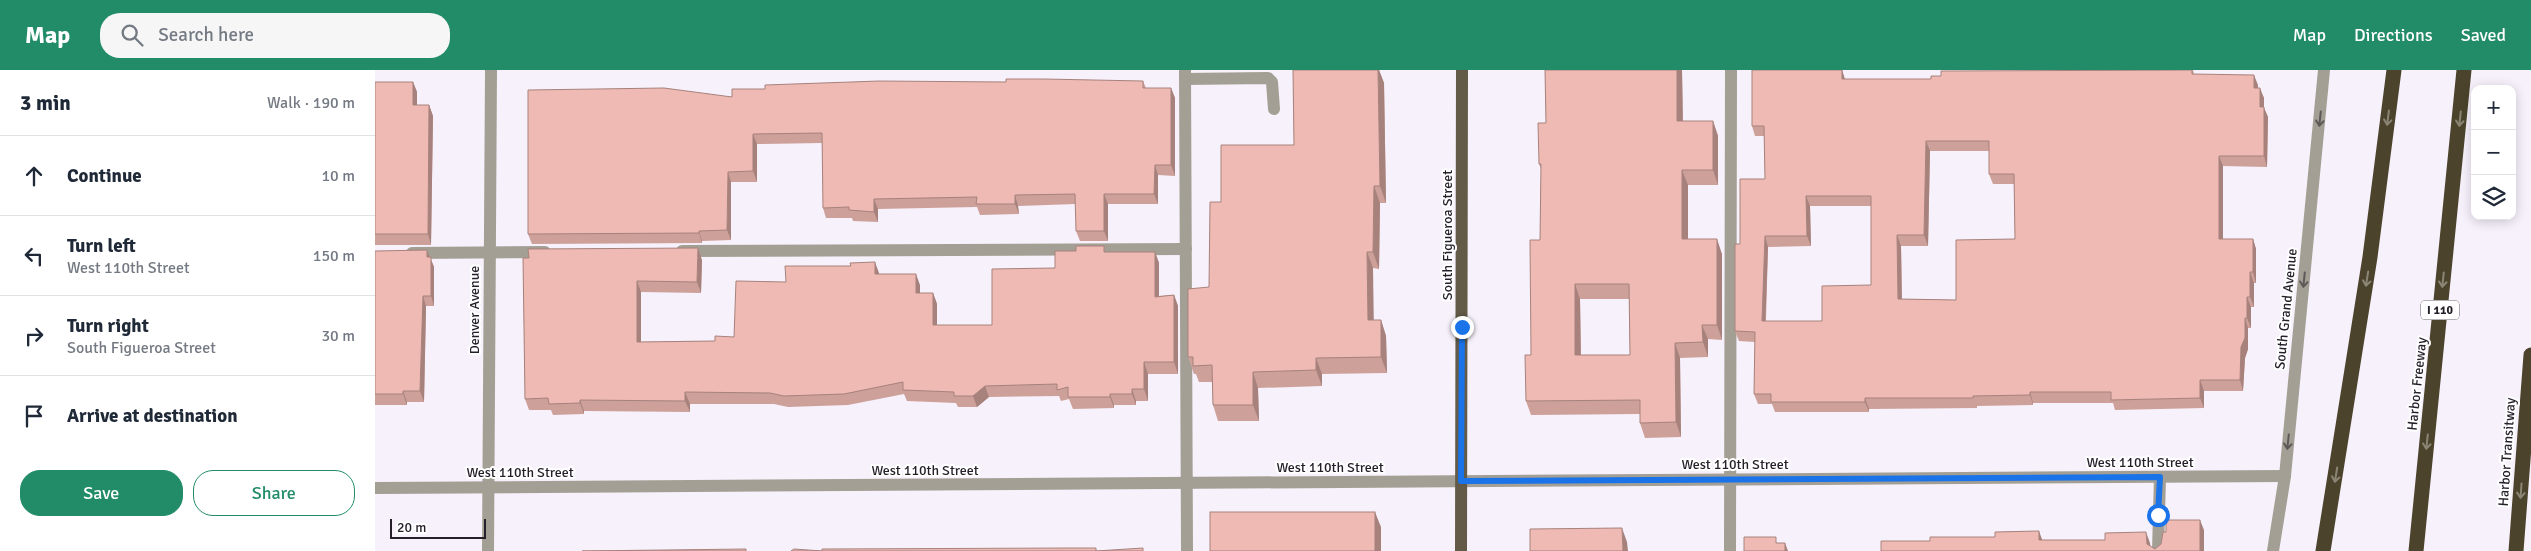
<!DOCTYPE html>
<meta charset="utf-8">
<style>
:root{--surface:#fff;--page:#f6f6f7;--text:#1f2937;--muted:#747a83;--line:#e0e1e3;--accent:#228c69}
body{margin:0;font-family:Signika,sans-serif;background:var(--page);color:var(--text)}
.controls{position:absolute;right:15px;top:15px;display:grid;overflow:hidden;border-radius:10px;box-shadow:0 2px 12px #0003}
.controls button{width:45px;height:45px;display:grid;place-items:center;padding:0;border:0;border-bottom:1px solid var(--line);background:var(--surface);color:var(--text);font:25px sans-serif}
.scale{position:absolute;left:15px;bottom:12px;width:96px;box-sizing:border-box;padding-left:5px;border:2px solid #241f28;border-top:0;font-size:14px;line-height:18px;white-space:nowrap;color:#241f28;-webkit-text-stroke:4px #fff;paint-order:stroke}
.stop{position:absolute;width:15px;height:15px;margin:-11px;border:4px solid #1a73e8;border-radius:50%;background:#fff}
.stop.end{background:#1a73e8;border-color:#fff;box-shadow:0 1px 5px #0008}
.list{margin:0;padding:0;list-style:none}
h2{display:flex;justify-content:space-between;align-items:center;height:65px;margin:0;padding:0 20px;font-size:21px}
h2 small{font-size:16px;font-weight:400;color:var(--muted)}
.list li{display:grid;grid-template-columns:32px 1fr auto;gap:15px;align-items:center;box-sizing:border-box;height:80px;padding:0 20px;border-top:1px solid var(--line)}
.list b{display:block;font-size:19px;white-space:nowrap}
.list p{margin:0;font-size:16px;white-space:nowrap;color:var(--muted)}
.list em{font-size:16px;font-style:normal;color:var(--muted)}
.actions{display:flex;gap:10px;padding:15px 20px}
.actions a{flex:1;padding:11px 0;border:1px solid var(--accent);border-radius:20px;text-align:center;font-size:18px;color:var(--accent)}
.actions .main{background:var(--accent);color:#fff}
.icon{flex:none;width:28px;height:28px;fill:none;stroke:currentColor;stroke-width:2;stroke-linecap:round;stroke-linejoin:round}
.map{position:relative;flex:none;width:2156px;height:481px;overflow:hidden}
header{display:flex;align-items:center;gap:30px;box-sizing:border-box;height:70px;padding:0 25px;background:var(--accent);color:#fff}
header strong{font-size:24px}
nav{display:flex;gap:28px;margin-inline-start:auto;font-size:18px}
.search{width:350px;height:45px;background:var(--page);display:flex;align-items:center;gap:12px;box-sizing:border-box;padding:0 18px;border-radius:20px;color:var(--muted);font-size:19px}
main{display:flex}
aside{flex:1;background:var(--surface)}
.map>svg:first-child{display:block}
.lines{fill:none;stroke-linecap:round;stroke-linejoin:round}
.minor{stroke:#a49f94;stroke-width:12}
.major{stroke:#635b47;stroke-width:12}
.highway{stroke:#4c432c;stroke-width:15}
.wall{fill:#cda09a;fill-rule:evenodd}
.shaded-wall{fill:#a7827d}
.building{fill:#eebab3;stroke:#a7827d;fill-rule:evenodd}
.oneway{stroke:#8b8576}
.oneway2{stroke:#5e5959}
.route{stroke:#1a73e8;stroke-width:6}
.labels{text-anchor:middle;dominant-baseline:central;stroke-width:4;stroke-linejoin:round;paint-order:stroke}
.shield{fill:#fff;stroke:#666268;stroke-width:1}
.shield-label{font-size:12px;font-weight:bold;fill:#241f28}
.street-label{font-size:14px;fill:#241f28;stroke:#fff}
</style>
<header>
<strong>Map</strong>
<div class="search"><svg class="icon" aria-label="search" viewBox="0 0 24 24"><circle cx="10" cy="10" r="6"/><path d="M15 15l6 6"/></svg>Search here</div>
<nav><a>Map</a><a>Directions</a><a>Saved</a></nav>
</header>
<main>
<aside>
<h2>3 min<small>Walk · 190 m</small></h2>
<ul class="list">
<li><svg class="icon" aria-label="ahead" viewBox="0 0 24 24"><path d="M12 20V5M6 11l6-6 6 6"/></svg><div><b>Continue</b></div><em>10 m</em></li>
<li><svg class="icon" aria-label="left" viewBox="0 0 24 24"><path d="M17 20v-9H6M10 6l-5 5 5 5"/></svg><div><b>Turn left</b><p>West 110th Street</p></div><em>150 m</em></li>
<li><svg class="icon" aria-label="right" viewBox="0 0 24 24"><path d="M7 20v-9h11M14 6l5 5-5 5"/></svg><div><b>Turn right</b><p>South Figueroa Street</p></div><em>30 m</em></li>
<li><svg class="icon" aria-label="arrive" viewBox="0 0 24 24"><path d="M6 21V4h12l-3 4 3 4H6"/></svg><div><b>Arrive at destination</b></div></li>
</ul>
<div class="actions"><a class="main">Save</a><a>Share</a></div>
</aside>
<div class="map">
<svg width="2156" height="481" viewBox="0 0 2156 481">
<rect width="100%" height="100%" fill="#f7f1fb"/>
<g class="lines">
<g class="minor">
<polyline points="810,0 812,481"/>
<polyline points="810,9 893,8 897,12 899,39"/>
<polyline points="307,181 811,179"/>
<polyline points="37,183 170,182"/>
<polyline points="0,418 1910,406"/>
<polyline points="113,481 116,0"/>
<polyline points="1355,481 1356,0"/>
<polyline points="1783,481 1785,407"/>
<polyline points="1898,481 1910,406 1949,0"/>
</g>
<polyline class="major" points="1086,481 1087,0"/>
<g class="highway">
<polyline points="1948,481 1995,187 2019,0"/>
<polyline points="2041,481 2089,0"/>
<polyline points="2141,481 2156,285"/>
</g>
</g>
<g class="wall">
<polygon points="918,0 1004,0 1009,13 1011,133 1005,133 1004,199 998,198 998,250 1006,250 1011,266 1012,303 947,304 947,316 883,318 884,351 843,351 838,335 837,312 824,312 821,304 819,304 813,287 834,217 846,132 919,75"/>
<path d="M1170,0H1307L1308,51H1338L1343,66V115H1313V169L1347,184V270L1333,269V287L1305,288L1306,367L1270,368L1265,353V344L1156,345L1151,331L1156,285L1165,170L1166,99L1164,94L1171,53ZM1205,229H1254L1255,285H1206Z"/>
<path d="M1467,0L1470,9H1556L1683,1V0H1818L1819,4L1883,15V18L1889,28V38L1893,47L1892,97L1848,96V169H1878L1881,179V213H1879V237H1876V258H1873V279L1870,288L1868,321H1829V338L1740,340L1738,333H1658V335L1602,336V338L1494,339V342H1400L1397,334H1383L1379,324L1380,272L1364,271L1360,261L1365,174L1390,109L1389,66H1380L1377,56ZM1555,81H1614V104L1618,114H1639L1640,169L1581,230L1527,229L1526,176H1553ZM1435,136H1496V215L1447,251H1391L1393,177L1436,176Z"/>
<polygon points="768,11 771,18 796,18 800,28 800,106 783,105 783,134 733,134 733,171 705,171 701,161 701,134 643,136 644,144 605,145 602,137 503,139 503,152 478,151 477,148 451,148 448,138 447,73 382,74 382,112 356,112 356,170 327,171 327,173 157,174 153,164 357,27 631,12"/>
<polygon points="38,12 42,22 42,35 54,35 58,46 56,175 0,175 0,22"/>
<polygon points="0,181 55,187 59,197 59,236 51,236 49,332 32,332 32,335 0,335"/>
<polygon points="731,182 780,182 784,193 784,226 799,225 803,236 803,304 773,304 773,331 761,331 761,335 739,335 739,338 698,339 694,329 686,331 684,326 614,327 602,337 583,337 581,333 532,331 529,324 473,335 413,337 399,334 315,334 315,342 209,341 209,344 178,345 176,340 154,340 150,329 148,188 327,190 326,223 266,222 266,272 340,271 359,267 411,212 504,204 545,215 545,223 558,223 562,234 562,255 617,255 680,198"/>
</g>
<g class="shaded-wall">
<polygon points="1003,0 1004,0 1009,13 1011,133 1005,116"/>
<polygon points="1302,0 1307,0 1308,66 1302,51"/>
<polygon points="1467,0 1470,10 1467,9"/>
<polygon points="1879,5 1883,15 1883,28 1879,18"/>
<polygon points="38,12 42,22 42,45 38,35"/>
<polygon points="796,18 800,28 800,106 796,95"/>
<polygon points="1885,18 1889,28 1889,38 1893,47 1892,97 1889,86 1885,37"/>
<polygon points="54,35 58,46 56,175 53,164"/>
<polygon points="1338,51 1343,66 1343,115 1338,100"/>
<polygon points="378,64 382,74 382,112 378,101"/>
<polygon points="1551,71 1555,81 1553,176 1549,165"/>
<polygon points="1844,86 1848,96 1848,179 1844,169"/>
<polygon points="780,95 783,105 783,134 779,124"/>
<polygon points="1307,100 1313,115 1313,184 1307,169"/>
<polygon points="353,102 356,112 356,170 352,160"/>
<polygon points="999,116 1005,133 1004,199 998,182"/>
<polygon points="729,124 733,134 733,171 729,161"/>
<polygon points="640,125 643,136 644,144 640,134"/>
<polygon points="1431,126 1435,136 1436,176 1432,166"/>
<polygon points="499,129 503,139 503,152 499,142"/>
<polygon points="324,161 327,171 327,173 324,163"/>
<polygon points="1522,165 1526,176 1527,240 1523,229"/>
<polygon points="1390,166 1393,177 1390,261 1387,251"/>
<polygon points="1342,169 1347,184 1347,270 1342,255"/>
<polygon points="1878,169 1881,179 1881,213 1878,202"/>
<polygon points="323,178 327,190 326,223 322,212"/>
<polygon points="52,180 59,197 59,236 56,226"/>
<polygon points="780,182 784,193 784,238 780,227"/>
<polygon points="992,182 998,198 999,266 993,250"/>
<polygon points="500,192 504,203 504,215 500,204"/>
<polygon points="1875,202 1879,213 1879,237 1875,227"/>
<polygon points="541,204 545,215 545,234 541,223"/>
<polygon points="262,211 266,222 266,284 262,272"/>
<polygon points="1200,214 1205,229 1206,300 1200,285"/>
<polygon points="558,223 562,234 562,266 558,255"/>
<polygon points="799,225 803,236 803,304 799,292"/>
<polygon points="48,226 51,236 49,332 45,321"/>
<polygon points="1872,227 1876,237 1876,258 1872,248"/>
<polygon points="1870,248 1873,258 1873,279 1870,288 1868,321 1865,310 1866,277"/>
<polygon points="1006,250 1011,266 1012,303 1006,287"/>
<polygon points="1327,255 1333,269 1333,287 1328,272"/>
<polygon points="1300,273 1305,288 1306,367 1301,352"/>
<polygon points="941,288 947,304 947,316 941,300"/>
<polygon points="769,292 773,304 773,331 769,319"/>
<polygon points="878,302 883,318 884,351 878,335"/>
<polygon points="1825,310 1829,321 1829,338 1825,328"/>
<polygon points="610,316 614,327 602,337 598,326"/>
<polygon points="757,319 761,331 761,335 757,324"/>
<polygon points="28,321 32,332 32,335 28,324"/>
<polygon points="310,322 315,334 315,342 310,331"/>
<polygon points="1655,322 1658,333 1658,335 1655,325"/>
<polygon points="735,324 739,335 739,338 735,327"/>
<polygon points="1490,328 1494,339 1494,342 1490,332"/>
<polygon points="205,330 209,341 209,344 205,333"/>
<polygon points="1000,442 1006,457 1006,481 1000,481"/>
<polygon points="1825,450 1829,460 1829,481 1825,481"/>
<polygon points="1247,458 1252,472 1253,481 1248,481"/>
<polygon points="1664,461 1668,472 1664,470"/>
<polygon points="1771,462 1775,473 1776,481 1772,474"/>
<polygon points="1410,473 1413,481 1410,481"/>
</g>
<g class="building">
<polygon points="918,0 1003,0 1005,116 999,116 998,182 992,182 993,250 1006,250 1006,287 941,288 941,300 878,302 878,335 838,335 837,295 818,296 818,287 813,287 813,219 834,217 835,132 846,132 846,75 919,75"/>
<path d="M1170,0H1302V51H1338V100H1307V169H1342V255H1327L1328,272L1300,273L1301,352L1265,353V330L1151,331L1150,285H1156L1155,170H1165L1166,94H1164L1163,53H1171ZM1200,214H1254L1255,285H1200Z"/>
<path d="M1377,0H1467V9H1556V6H1566V1L1817,0V4L1879,5V18H1885V37H1889V86H1844V169H1878V202H1875V227H1872V248H1870V268L1866,277L1865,310H1825V328L1736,330V322H1655V325L1598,326V328H1490V332H1396V324H1379L1380,262L1360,261V174H1365V109H1390L1389,56H1377ZM1551,71H1614V104H1639L1640,169L1581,170V230L1523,229L1522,165H1549ZM1431,126H1496V215L1447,216V251H1387L1390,166H1432Z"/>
<polygon points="631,9 669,9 768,11 768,18 796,18 796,95 780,95 779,124 729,124 729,161 701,161 700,124 640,125 640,134 601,134 602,127 499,129 499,142 474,140 474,137 448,138 447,63 378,64 378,101 353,102 352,160 324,161 324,163 153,164 153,20 289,18 357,27 357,19 390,19 390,15 504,11 631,12"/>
<polygon points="0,12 38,12 38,35 54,35 53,164 0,164"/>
<polygon points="701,176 729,176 729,182 780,182 780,227 799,225 799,292 769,292 769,319 757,319 757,324 735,324 735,327 693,327 693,317 682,320 682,314 610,316 598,326 579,326 579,322 528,320 528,312 469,324 409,326 395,323 310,322 310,331 205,330 205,333 174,334 173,328 150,329 148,188 154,188 153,179 323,178 322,212 262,211 262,272 340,271 340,266 359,267 361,211 411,212 410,196 476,196 475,193 500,192 500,204 541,204 541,223 558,223 558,255 617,255 617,199 680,198 680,181 701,181"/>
<polygon points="52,180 52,187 56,187 56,226 48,226 45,321 28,321 28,324 0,324 0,181"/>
<rect x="835" y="442" width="165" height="39"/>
<polygon points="1791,450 1825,450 1825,481 1506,481 1506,471 1555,471 1555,467 1620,467 1620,462 1664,461 1664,470 1730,470 1730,463 1771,462 1772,474 1780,479 1786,474 1788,462 1791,462"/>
<polygon points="1247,458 1248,481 1155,481 1155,459"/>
<polygon points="1369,467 1401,467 1401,473 1410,473 1410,481 1369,481"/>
<polygon points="695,478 721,478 721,481 768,478 768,481 416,481 419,479 447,481 447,479"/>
<polygon points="371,479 371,481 207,481"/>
</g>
<defs><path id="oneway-shaft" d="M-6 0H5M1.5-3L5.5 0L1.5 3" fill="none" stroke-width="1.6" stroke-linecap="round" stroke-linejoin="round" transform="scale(1.25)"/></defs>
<g class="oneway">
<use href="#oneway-shaft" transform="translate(2013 48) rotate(97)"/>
<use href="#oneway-shaft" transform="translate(2085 49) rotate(96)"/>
<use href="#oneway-shaft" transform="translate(1992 209) rotate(99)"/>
<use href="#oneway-shaft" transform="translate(2068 210) rotate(96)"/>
<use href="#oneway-shaft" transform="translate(2052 372) rotate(96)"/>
<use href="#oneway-shaft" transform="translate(1961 405) rotate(99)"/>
<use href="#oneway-shaft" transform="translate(2146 421) rotate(94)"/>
</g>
<g class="oneway2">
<use href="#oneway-shaft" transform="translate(1945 49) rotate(96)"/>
<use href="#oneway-shaft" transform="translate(1929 210) rotate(96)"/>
<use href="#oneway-shaft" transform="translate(1913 372) rotate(96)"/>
</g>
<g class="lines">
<polyline class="route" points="1087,257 1086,411 1785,407 1783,445"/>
</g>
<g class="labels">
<rect class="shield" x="2046" y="230.5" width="38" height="19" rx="4"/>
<g class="shield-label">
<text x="2065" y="240">I 110</text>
</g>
<g class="street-label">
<text transform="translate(1072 165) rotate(-90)">South Figueroa Street</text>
<text transform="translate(1911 239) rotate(-84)">South Grand Avenue</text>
<text transform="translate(99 240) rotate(-90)">Denver Avenue</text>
<text transform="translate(2042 314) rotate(-84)">Harbor Freeway</text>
<text transform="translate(2132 382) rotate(-86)">Harbor Transitway</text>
<text x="1765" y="392">West 110th Street</text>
<text x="1360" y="394">West 110th Street</text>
<text x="955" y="397">West 110th Street</text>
<text x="550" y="400">West 110th Street</text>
<text x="145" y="402">West 110th Street</text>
</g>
</g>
</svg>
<div class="controls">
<button>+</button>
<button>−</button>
<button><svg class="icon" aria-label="layers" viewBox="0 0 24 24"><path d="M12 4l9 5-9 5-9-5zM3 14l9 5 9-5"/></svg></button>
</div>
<div class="scale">20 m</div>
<div class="stop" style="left:1783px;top:445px"></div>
<div class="stop end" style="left:1087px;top:257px"></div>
</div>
</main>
